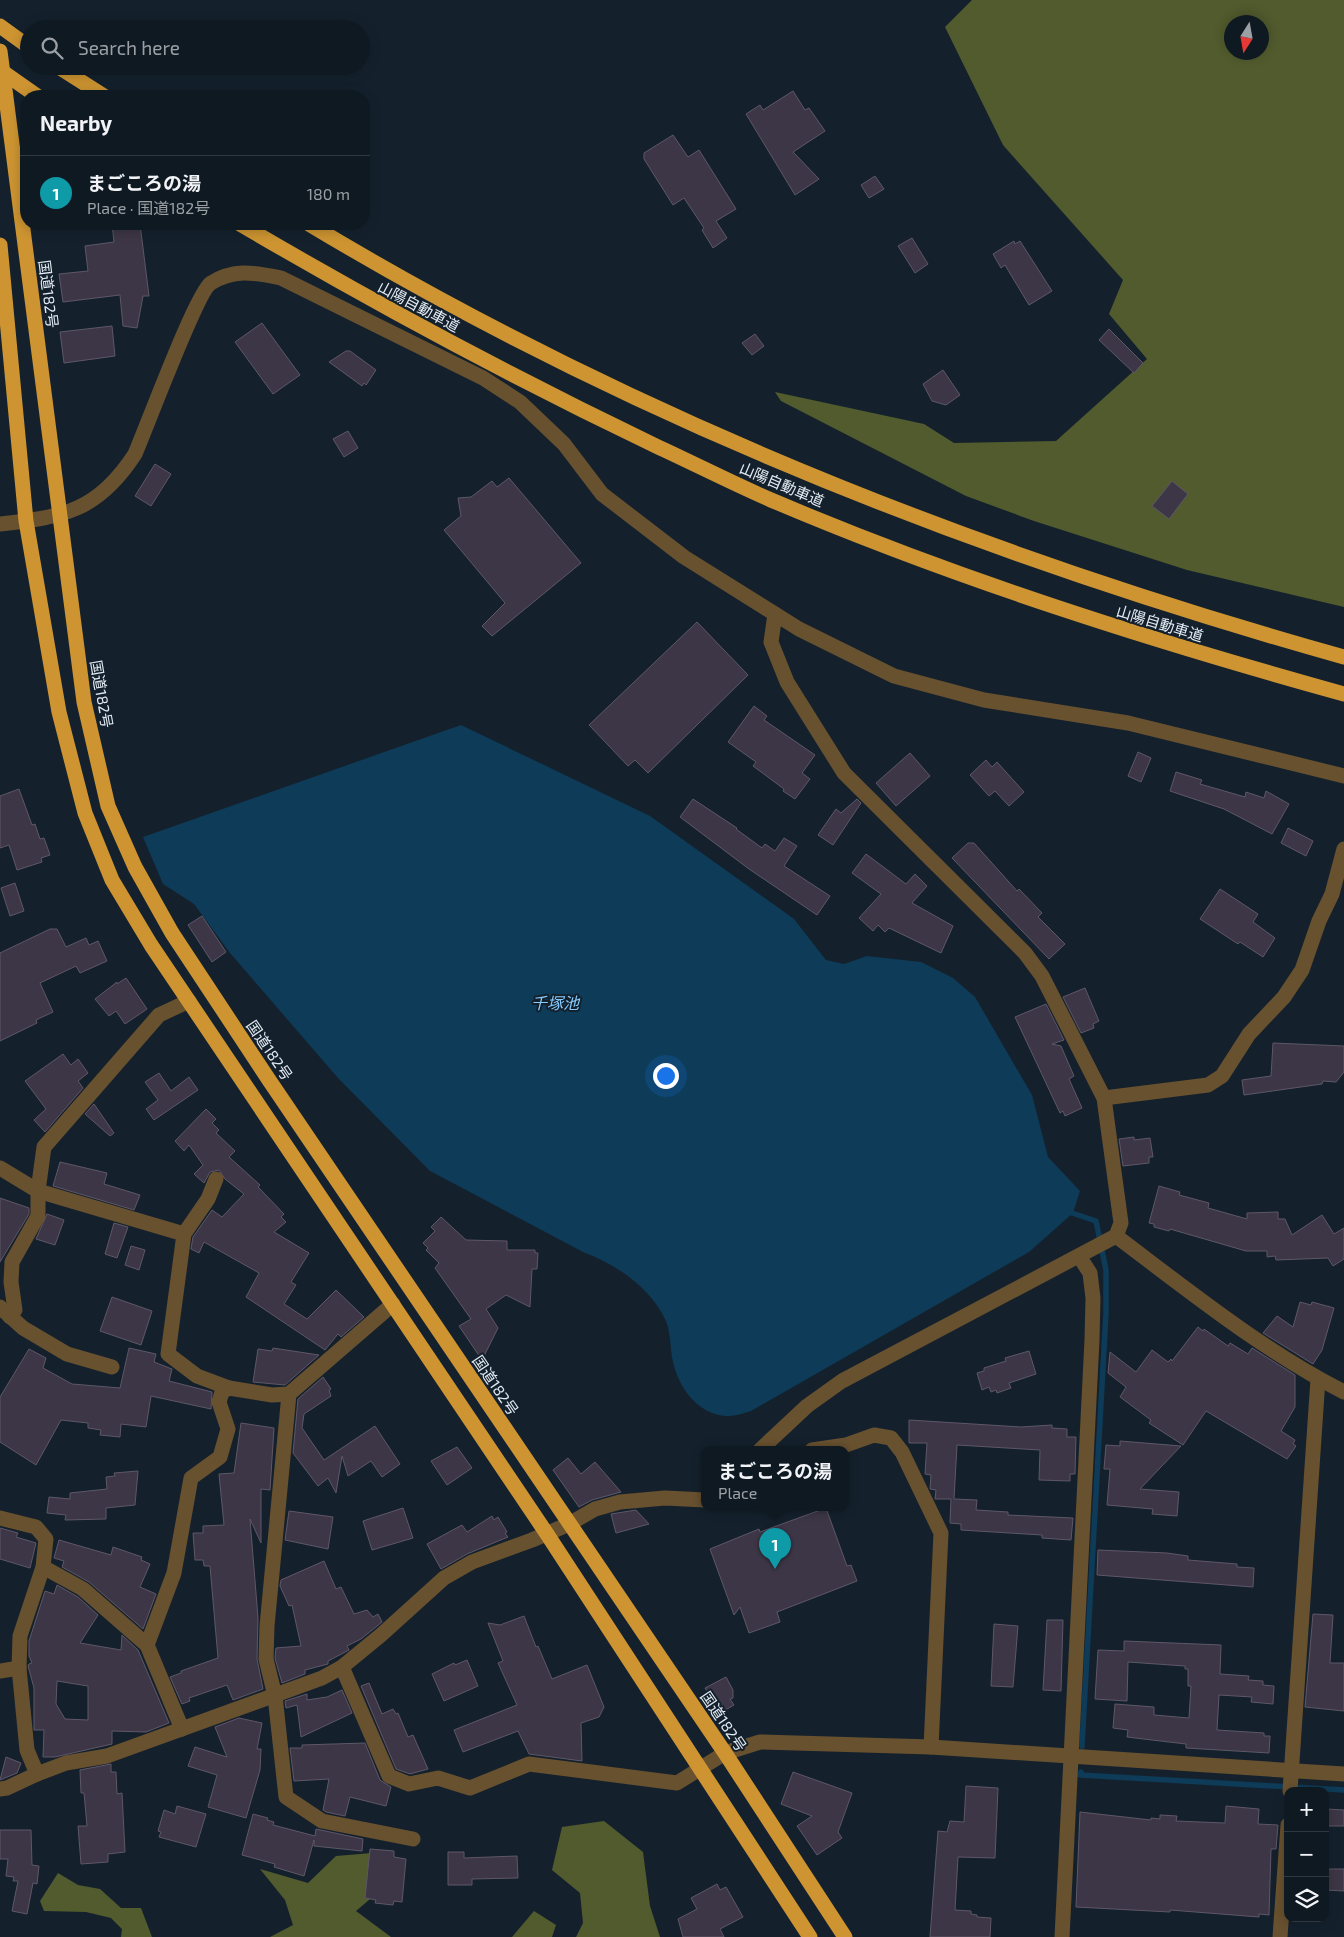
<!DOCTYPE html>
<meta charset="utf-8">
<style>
:root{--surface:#0f1922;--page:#1d262f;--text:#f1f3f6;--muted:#9ba0a5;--line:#2f3840;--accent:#c2bd3f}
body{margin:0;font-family:"Exo 2","Noto Sans JP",sans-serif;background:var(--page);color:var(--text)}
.controls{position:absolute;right:15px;bottom:15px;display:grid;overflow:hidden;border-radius:10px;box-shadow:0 2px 12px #0003}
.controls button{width:45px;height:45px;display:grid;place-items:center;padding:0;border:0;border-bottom:1px solid var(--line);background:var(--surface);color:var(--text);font:25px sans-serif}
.compass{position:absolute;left:1224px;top:15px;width:45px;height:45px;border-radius:50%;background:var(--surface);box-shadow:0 2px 12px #0003;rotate:191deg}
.you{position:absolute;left:665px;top:1075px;width:18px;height:18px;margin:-12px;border:4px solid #fff;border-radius:50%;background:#1a73e8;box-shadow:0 0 0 8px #1a73e833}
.badge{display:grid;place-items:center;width:32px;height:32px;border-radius:50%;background:var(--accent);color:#fff;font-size:16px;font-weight:700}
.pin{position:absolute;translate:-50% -41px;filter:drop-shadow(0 1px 2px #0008)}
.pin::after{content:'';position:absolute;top:26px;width:18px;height:15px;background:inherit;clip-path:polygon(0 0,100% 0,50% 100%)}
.popup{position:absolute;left:701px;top:1446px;width:148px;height:65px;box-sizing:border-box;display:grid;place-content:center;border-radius:10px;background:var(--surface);filter:drop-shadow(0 1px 4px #0005);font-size:16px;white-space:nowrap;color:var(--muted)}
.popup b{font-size:19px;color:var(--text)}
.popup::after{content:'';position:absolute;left:50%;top:100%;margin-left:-10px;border:10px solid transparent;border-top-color:var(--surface)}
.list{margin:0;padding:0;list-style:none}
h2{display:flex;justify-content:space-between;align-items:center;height:65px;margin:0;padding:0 20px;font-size:21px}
h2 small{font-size:16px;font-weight:400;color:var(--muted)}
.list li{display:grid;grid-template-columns:32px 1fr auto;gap:15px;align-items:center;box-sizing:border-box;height:75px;padding:0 20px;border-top:1px solid var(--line)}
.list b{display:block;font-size:19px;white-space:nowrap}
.list p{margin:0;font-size:16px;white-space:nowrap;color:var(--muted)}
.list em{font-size:16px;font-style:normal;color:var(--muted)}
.icon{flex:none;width:28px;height:28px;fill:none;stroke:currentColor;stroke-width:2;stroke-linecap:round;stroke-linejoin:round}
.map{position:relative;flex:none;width:1344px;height:1937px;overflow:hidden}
.search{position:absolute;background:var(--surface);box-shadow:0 2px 12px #0003;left:20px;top:20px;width:350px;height:55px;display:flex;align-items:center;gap:12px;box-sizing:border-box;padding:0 18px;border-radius:28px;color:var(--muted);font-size:19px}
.panel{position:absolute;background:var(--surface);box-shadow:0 2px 12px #0003;left:20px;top:90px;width:350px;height:140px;border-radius:20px}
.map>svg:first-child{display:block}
.forest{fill:#515b2d;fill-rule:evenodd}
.water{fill:#0d3b58}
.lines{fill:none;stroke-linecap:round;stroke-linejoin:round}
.stream{stroke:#0d3b58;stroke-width:5.5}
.building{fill:#3d3646;stroke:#5e5768;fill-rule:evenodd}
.minor{stroke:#68512f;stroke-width:15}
.highway{stroke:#cd9431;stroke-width:15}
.highway-bridge{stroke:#cd9431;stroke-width:15}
.labels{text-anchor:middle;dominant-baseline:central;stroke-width:4;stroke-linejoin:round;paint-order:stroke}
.street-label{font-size:15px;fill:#e3ecf4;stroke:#14212d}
.water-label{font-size:16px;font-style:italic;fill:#87cbfe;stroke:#14212d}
</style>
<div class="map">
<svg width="1344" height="1937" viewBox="0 0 1344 1937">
<rect width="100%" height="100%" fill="#14212d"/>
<g class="forest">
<path d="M972,0H1344V607L1187,570L1034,521L966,496L781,401L775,392L924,424L954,443L1056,441L1147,359L1109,314L1123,280L1003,145L945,27ZM1232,22H1262V52H1232Z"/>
<polygon points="604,1821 643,1852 650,1906 660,1937 576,1937 583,1923 580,1893 552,1870 562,1827"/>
<polygon points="372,1853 376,1894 356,1911 391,1937 270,1937 293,1925 285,1900 260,1869 308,1883 336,1856"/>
<polygon points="58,1873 78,1885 100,1889 121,1908 141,1908 152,1937 121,1937 122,1929 111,1918 86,1912 44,1911 40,1901"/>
<polygon points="534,1911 556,1925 552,1937 512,1937"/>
</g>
<path class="water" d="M461,725L650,816L794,919L826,960L844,964L867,956L921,962L953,978L975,997L1032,1095L1048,1157L1080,1191L1073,1213L1029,1252L751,1411C744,1413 733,1417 725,1416C697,1413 679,1388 673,1362C670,1349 671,1333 666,1321C651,1288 616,1264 583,1252L430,1171L338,1078L230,953L194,904L163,884L143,837Z"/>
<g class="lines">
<g class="stream">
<polyline points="1066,1211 1096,1221 1106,1270 1106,1313 1082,1746"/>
<polyline points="1081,1772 1080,1775 1344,1790"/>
</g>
</g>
<g class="building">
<polygon points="793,91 805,110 809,108 825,131 793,152 819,179 795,195 746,114 760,105 763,110"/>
<polygon points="673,135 688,157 699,150 736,209 716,221 727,238 713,248 702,230 704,228 684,198 673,205 644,159 644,153"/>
<polygon points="875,176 884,189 869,198 861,185"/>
<polygon points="112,224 140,224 149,296 143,296 137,328 123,326 120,295 63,302 59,274 88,271 85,246 114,242"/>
<polygon points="912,238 928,264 915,273 898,246"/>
<polygon points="1014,241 1015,244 1020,241 1052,291 1029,305 1005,265 1001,268 993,254"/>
<polygon points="262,323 300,375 273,394 235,342"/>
<polygon points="112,326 115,356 64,363 60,332"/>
<polygon points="1109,329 1143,363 1134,373 1099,340"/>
<polygon points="755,334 764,346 752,355 742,343"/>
<polygon points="346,351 350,351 376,370 366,385 364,383 362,386 329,362"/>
<polygon points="943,370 960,395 946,405 932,401 923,384"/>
<polygon points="348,431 358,448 344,457 333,439"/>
<polygon points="155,464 171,474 151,506 135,496"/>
<polygon points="509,478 581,563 492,636 482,626 505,603 444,530 461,516 458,498 471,497 492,481 497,487"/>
<polygon points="1172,481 1188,494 1169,519 1152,506"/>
<polygon points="697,622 748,675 648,773 635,760 628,766 589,725"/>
<polygon points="754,706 767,716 764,720 815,755 802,773 810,779 795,799 783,791 784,789 753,766 756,762 728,742"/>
<polygon points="1138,752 1151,758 1141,782 1128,776"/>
<polygon points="910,753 930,776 896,806 876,783"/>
<polygon points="986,760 992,767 997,762 1024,792 1009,806 995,791 989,796 970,775"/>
<polygon points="1176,772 1202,780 1200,784 1245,797 1246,792 1264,798 1266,791 1289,804 1272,834 1224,809 1170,791"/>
<polygon points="19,789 32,825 35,824 40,839 44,838 50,855 41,858 42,862 17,870 9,845 0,848 0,796"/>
<polygon points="693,799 737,828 736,829 762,848 765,844 775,851 784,838 797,846 784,866 830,896 817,915 749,869 680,817"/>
<polygon points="857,799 861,803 833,845 818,835 836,809 841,813"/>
<polygon points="1288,828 1313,841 1306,856 1281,843"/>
<polygon points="968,843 974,843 1017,891 1019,889 1042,913 1038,917 1065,944 1049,959 952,858"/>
<polygon points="866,854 906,884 915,874 927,886 912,903 953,926 941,953 889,928 885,932 878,925 873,931 859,918 881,894 852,873"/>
<polygon points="15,883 24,911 10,916 1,888"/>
<polygon points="1220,889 1258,914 1253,922 1275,938 1263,957 1240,942 1238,944 1200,919"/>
<polygon points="202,916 226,952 212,962 188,925"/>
<polygon points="50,929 57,929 66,947 86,938 89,945 98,941 107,961 80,973 76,966 40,983 53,1012 36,1020 37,1023 0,1041 0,953"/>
<polygon points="126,978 147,1009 125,1024 116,1011 109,1016 95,999 117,982 117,984"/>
<polygon points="1085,988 1099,1021 1093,1024 1094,1028 1081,1033 1063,997"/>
<polygon points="1046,1004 1064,1040 1052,1044 1061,1046 1074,1076 1069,1079 1082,1108 1065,1116 1063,1111 1060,1113 1015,1017"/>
<polygon points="1273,1043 1344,1046 1344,1072 1336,1082 1323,1081 1322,1084 1244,1095 1242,1080 1271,1076"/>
<polygon points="63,1054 71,1065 78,1059 88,1073 78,1081 83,1088 45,1132 34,1120 46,1109 25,1081"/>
<polygon points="159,1073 171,1091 189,1077 198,1090 154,1120 146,1109 158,1100 145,1082"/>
<polygon points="94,1104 114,1133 110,1136 85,1114"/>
<polygon points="206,1109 216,1119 212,1123 219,1130 216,1133 235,1151 229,1157 260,1185 258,1187 284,1214 281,1217 286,1222 274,1232 309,1253 291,1282 296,1285 284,1304 307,1319 336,1290 364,1317 341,1337 338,1334 325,1350 246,1297 259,1273 204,1242 199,1253 191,1249 193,1237 212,1210 222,1217 244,1194 225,1179 219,1170 210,1172 204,1183 194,1174 203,1165 189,1145 184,1151 175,1141"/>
<polygon points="1134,1137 1134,1140 1150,1138 1153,1157 1149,1157 1149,1163 1123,1166 1119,1139"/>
<polygon points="60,1162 107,1173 104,1184 140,1195 134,1210 53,1186"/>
<polygon points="1159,1186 1180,1192 1179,1195 1209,1203 1208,1208 1247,1219 1247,1213 1278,1212 1278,1219 1285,1219 1292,1235 1322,1215 1334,1234 1344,1228 1344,1259 1333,1266 1328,1258 1276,1260 1275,1256 1267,1257 1267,1251 1246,1251 1170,1229 1169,1231 1154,1227 1154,1224 1149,1223"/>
<polygon points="0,1198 29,1208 29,1214 0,1262"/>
<polygon points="47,1214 64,1220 55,1245 36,1239"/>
<polygon points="441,1217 466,1240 507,1241 507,1250 535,1250 535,1253 538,1253 537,1269 532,1269 530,1307 506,1295 486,1309 498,1328 482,1360 459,1326 471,1319 435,1268 439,1263 426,1250 428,1248 423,1243 435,1231 431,1227"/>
<polygon points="114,1223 128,1227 117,1258 105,1254"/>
<polygon points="131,1246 145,1250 139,1270 125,1265"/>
<polygon points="112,1297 152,1311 141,1345 100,1331"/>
<polygon points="1300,1302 1311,1305 1312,1302 1334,1308 1322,1350 1313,1364 1263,1333 1277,1316 1293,1327"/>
<polygon points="1198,1327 1203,1331 1204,1329 1228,1346 1230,1343 1248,1354 1252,1348 1295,1375 1295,1407 1281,1431 1295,1440 1293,1444 1296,1446 1287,1459 1206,1411 1183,1445 1149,1423 1151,1420 1120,1397 1126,1387 1108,1373 1110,1352 1136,1372 1152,1350 1168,1362 1171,1359 1172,1361"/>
<polygon points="129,1348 156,1354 154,1362 172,1369 169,1381 212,1392 211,1409 151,1396 146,1427 121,1424 120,1437 100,1435 101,1430 88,1428 88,1423 61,1420 36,1465 0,1442 0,1397 29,1349 46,1358 43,1368 72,1384 120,1388"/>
<polygon points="273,1348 319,1355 285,1385 253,1382 258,1349 272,1351"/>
<polygon points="1029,1351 1036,1374 1009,1383 1011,1388 997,1393 996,1390 991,1392 989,1387 982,1390 977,1373 984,1371 984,1368 1006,1361 1005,1358"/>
<polygon points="323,1377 331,1389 329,1390 331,1396 304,1414 302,1428 324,1460 375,1426 400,1464 382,1477 371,1461 348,1476 342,1456 336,1493 328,1478 318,1486 293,1453 298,1399"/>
<polygon points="909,1420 1021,1427 1052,1425 1052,1428 1067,1429 1067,1437 1076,1437 1075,1474 1070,1474 1070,1481 1039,1480 1040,1450 957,1445 954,1499 977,1500 976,1510 1008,1512 1008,1515 1073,1518 1071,1540 1042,1538 1042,1535 961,1530 961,1524 950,1523 951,1499 935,1499 936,1490 930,1489 931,1475 925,1474 927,1443 909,1443"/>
<polygon points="241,1423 274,1428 270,1490 261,1489 261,1543 250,1519 258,1618 257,1659 263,1689 233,1700 227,1685 189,1698 190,1701 182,1704 170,1677 181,1673 181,1671 218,1658 210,1566 204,1566 203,1560 195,1560 193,1533 203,1533 203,1526 224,1525 219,1474 234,1473"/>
<polygon points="1120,1441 1181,1446 1140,1489 1179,1492 1177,1516 1152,1514 1153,1509 1107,1505 1110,1469 1104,1469 1106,1445 1120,1446"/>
<polygon points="457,1447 472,1468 447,1485 431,1461"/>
<polygon points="568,1458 581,1474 595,1462 621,1492 592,1500 579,1507 553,1470"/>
<polygon points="138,1471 135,1505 106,1508 106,1519 65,1520 66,1515 47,1513 49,1497 70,1499 70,1493 107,1489 106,1477 115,1476 114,1473"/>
<polygon points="403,1508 413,1538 372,1550 363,1521"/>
<polygon points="826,1508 847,1566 851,1565 857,1581 777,1612 780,1622 749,1633 740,1607 734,1615 710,1549 759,1529 760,1532"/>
<polygon points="636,1510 649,1524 616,1533 611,1514"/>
<polygon points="289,1511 333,1517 328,1549 285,1540"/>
<polygon points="492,1516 494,1520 498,1517 507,1532 505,1533 508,1537 467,1554 441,1569 427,1544 462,1525 467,1532"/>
<polygon points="0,1528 18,1533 16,1537 36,1543 30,1568 0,1559"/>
<polygon points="59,1540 111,1555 113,1547 142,1557 141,1560 150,1564 140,1587 156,1594 143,1629 89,1582 62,1567 64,1561 54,1558"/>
<polygon points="1098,1550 1167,1553 1188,1556 1188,1560 1237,1564 1237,1567 1254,1568 1253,1587 1097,1575"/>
<polygon points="324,1561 336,1589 341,1587 354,1614 367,1610 373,1617 378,1614 382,1622 361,1639 347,1646 349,1650 328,1661 328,1664 305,1670 305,1674 282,1683 275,1658 276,1648 301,1646 292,1605 289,1606 280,1586 281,1580"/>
<path d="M57,1585L78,1597L98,1615L80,1643L121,1650L122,1635L138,1650L169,1723L146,1732L112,1731V1744L55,1757H43L44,1730H34V1688L28,1666L29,1664L32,1663L29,1656V1641L45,1591L54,1594ZM57,1681L88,1686V1720L65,1719L56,1704Z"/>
<polygon points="1313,1614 1333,1615 1330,1663 1344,1663 1344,1711 1305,1707"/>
<polygon points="524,1616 536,1647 538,1646 552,1679 587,1665 604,1707 599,1717 581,1723 582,1761 529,1754 518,1731 463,1752 454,1730 517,1705 498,1663 503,1661 488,1623 500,1625"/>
<polygon points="1047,1620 1063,1620 1061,1691 1043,1690"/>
<polygon points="994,1624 1018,1626 1013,1687 991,1686"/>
<polygon points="1124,1641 1221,1645 1220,1674 1249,1676 1248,1680 1263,1681 1263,1685 1274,1686 1273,1704 1251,1702 1252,1697 1219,1695 1217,1730 1264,1733 1264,1736 1270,1736 1269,1753 1186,1748 1186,1744 1127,1737 1128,1730 1113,1728 1115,1704 1154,1707 1154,1715 1189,1718 1191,1686 1188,1686 1188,1669 1185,1669 1185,1666 1128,1662 1127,1701 1095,1699 1098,1650 1124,1651"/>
<polygon points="467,1660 478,1686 444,1701 432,1674 454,1663 455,1665"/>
<polygon points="726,1677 733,1690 733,1698 730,1699 734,1705 720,1713 705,1688"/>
<polygon points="369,1683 382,1714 393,1709 396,1714 398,1713 408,1737 413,1735 428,1769 410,1774 396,1769 361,1686"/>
<polygon points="342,1690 352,1713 301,1737 297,1705 286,1708 285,1701 307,1694 307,1700 327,1697"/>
<polygon points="239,1718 262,1723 257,1749 261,1749 260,1770 246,1818 208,1807 217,1775 188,1766 195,1747 227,1757 215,1727"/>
<polygon points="365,1743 380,1780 391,1787 386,1806 350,1797 345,1816 326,1812 323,1810 329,1779 294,1781 290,1748 302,1748 302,1745"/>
<polygon points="6,1757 21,1763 17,1773 0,1780"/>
<polygon points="111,1764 111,1772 116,1772 117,1794 122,1793 125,1852 108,1854 108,1862 81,1864 78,1826 87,1826 84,1793 81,1793 80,1770"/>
<polygon points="793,1772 852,1793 838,1832 842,1838 817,1855 797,1826 812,1816 781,1804"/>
<polygon points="966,1786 998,1788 995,1858 958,1857 955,1910 971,1911 971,1914 977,1915 977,1917 991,1918 990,1937 930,1937 938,1831 947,1832 950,1821 964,1822"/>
<polygon points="177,1806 206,1814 196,1847 159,1837 161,1832 158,1831 164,1810 175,1814"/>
<polygon points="1226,1806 1259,1809 1258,1824 1278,1825 1276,1849 1271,1849 1269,1915 1259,1914 1259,1917 1170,1910 1170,1912 1076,1907 1080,1812 1151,1820 1151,1818 1160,1819 1160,1815 1177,1816 1176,1821 1225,1823"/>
<polygon points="1326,1809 1344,1810 1344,1826 1325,1826"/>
<polygon points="253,1814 268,1818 267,1820 274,1822 273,1825 315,1836 316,1829 363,1839 362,1851 314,1846 314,1840 304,1876 274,1867 275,1864 242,1855"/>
<polygon points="0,1830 31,1830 32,1865 39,1866 37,1884 33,1883 27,1914 12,1911 18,1881 13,1881 14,1877 6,1876 8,1859 0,1859"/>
<polygon points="370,1849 394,1851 394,1857 406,1859 402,1902 394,1901 393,1905 375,1903 376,1900 365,1898"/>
<polygon points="448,1852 464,1852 464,1858 517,1856 518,1878 472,1879 472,1885 448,1885"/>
<polygon points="1325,1869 1344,1869 1344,1891 1325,1890"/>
<polygon points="717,1884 720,1890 726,1887 743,1917 720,1929 724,1937 683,1937 678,1919 697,1909 691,1898"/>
</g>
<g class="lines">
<g class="minor">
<path d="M0,524C64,517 98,511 135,454C146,429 197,291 211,283C235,268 255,273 281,278L483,378L520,402L564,444L602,494L684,557L799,629L894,676L984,700L1128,723L1344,776"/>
<polyline points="1104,1098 1208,1085 1222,1076 1249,1034 1284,997 1302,970 1319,921 1332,894 1344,849"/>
<polyline points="0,1168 38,1191 38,1216 12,1262 11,1282 15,1310 10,1317"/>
<polyline points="216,1179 208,1199 184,1234 168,1354 197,1376 229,1388"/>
<polyline points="184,1234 38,1191 44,1147 159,1015 189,1001"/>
<path d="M1116,1236C1189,1291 1262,1350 1344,1392"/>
<polyline points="0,1307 23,1328 67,1354 112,1367"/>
<polyline points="289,1394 267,1626 266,1659 275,1696 286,1797 322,1821 413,1839"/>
<polyline points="760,1450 807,1406 842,1381 1116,1236 1121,1223 1104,1098 1042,976 1025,953 844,773 787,682 771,642 775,614"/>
<polyline points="812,1450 846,1445 874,1435 891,1438 902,1452 941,1533 931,1747"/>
<polyline points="0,1518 36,1527 46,1539 43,1567 20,1636 19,1668 27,1750 37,1774"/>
<polyline points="43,1567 83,1589 147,1645 182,1729"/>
<polyline points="147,1645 174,1573 191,1478 220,1457 228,1429 219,1402 222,1392 229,1388 272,1395 289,1394 393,1304"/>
<polyline points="342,1667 389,1776 409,1784 438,1778 470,1788 529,1764 677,1783 725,1753 760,1742 931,1747 1344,1774"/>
<polyline points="0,1671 19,1668"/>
<polyline points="0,1789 7,1788 37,1774 66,1763 107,1756 322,1678 342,1667 381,1635 444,1578 472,1562 532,1540 569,1524 595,1509 620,1502 665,1498 705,1500"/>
<polyline points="1290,1791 1318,1379"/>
<polyline points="1062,1937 1092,1340 1093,1298 1090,1273 1079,1256"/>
<polyline points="1280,1937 1288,1825"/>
</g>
<g class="highway">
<polyline points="0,26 29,47"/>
<polyline points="0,51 84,702 108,806 135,867 172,933 269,1080 725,1753 845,1937"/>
<polyline points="57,66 104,96"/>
<path d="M240,224C376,304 514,378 656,446C695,464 732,483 771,500C957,579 1149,640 1344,694"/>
<path d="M309,224C631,418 983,556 1344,657"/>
<polyline points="0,245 26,521 59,712 85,813 112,880 151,945 547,1534 810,1937"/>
</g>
<polyline class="highway-bridge" points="0,70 37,96"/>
</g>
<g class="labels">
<g class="street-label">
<text transform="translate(49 294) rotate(83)">国道182号</text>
<text transform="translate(419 306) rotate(28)">山陽自動車道</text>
<text transform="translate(782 484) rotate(23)">山陽自動車道</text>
<text transform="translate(1160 623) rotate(17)">山陽自動車道</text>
<text transform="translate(102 694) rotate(80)">国道182号</text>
<text transform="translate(270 1050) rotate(56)">国道182号</text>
<text transform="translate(496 1385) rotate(56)">国道182号</text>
<text transform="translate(724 1721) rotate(56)">国道182号</text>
</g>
<g class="water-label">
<text x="555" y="1002">千塚池</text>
</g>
</g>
</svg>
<div class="controls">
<button>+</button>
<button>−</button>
<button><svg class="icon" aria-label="layers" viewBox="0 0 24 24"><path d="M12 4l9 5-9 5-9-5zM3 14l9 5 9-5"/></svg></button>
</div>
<svg class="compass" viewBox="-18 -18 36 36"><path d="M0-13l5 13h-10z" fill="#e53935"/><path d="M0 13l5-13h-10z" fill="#9ba0a5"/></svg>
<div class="you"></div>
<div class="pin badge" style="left:775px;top:1569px;background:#0f9aa8">1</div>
<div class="popup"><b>まごころの湯</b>Place</div>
<div class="search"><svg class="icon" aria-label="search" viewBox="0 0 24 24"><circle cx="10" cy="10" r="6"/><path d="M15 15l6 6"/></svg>Search here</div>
<section class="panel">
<h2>Nearby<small></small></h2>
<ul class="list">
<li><span class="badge" style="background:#0f9aa8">1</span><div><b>まごころの湯</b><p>Place · 国道182号</p></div><em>180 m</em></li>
</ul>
</section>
</div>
